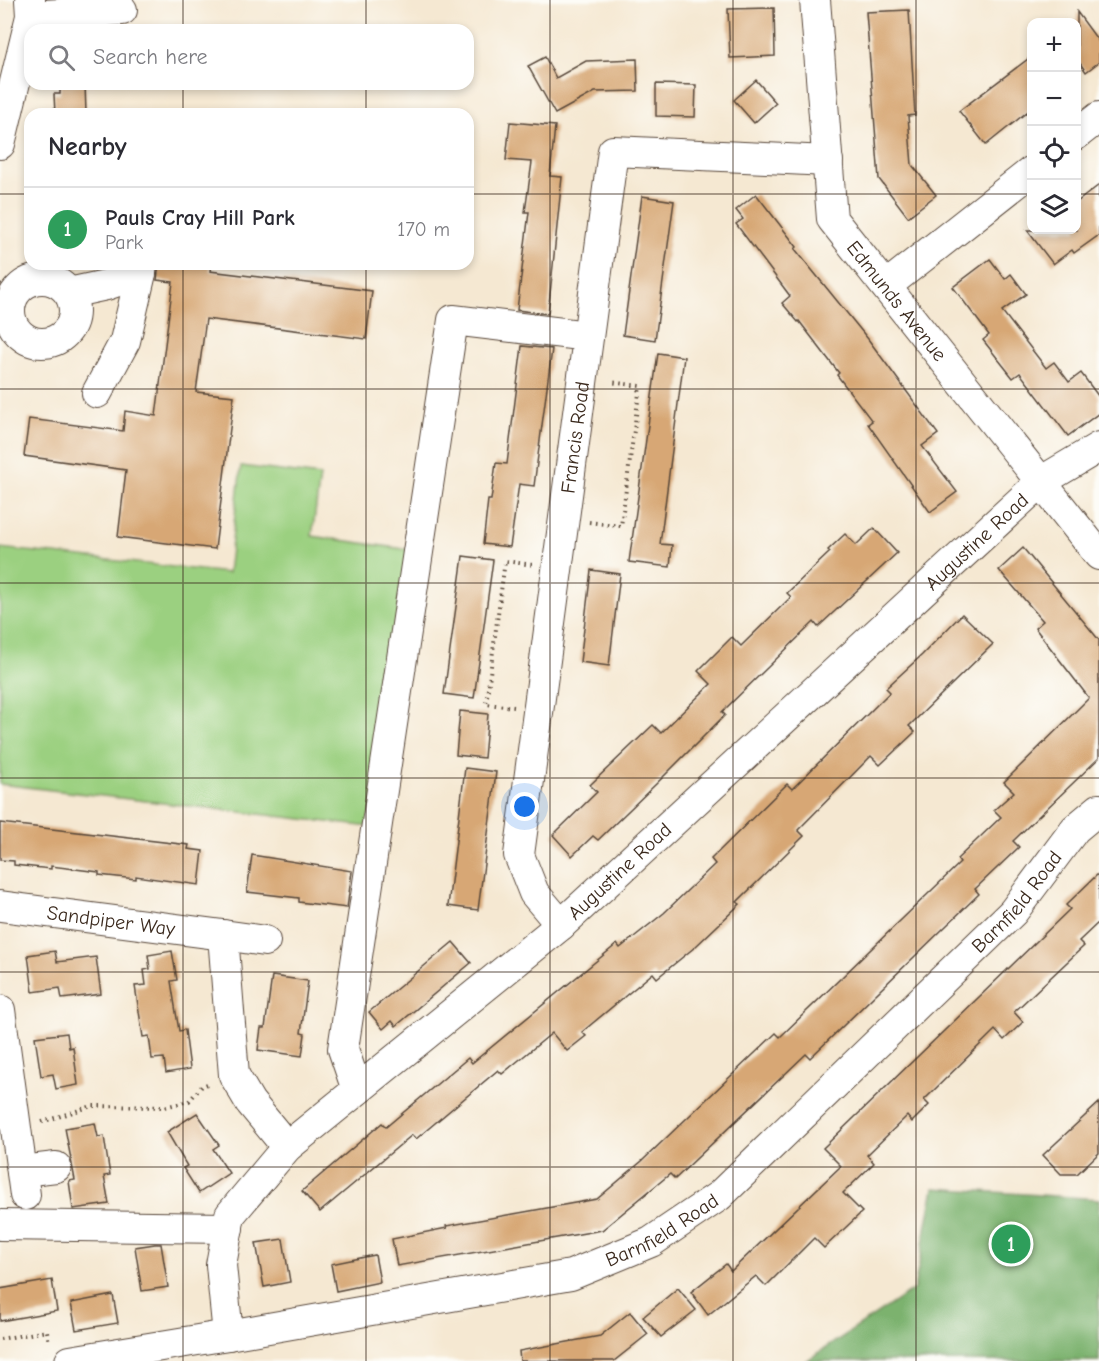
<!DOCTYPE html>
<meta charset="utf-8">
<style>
:root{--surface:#fff;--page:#f2f2f3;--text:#2b2b33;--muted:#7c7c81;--line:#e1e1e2;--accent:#db2777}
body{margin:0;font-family:"Comic Neue",sans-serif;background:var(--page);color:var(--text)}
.controls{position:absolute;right:18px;top:18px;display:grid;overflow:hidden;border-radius:12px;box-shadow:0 3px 9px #0003}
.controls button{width:54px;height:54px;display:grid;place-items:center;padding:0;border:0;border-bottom:2px solid var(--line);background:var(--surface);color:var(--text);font:30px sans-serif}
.you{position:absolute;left:525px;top:807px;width:21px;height:21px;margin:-15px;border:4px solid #fff;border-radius:50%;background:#1a73e8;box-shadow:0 0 0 9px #1a73e833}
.badge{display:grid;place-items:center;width:39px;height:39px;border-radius:50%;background:var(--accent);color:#fff;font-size:20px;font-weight:700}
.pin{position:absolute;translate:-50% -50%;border:3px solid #fff;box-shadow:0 2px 6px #0006}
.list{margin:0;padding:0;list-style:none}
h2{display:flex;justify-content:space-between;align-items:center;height:78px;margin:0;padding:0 24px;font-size:26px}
h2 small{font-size:20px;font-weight:400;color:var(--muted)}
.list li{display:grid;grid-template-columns:39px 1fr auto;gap:18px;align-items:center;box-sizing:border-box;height:84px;padding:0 24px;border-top:2px solid var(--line)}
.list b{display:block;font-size:22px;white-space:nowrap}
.list p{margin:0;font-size:20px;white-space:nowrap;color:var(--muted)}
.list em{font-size:20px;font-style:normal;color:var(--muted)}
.icon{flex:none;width:33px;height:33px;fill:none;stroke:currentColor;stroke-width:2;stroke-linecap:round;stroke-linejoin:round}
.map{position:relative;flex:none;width:1099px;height:1361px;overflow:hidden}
.search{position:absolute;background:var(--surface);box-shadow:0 3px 9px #0003;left:24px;top:24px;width:450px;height:66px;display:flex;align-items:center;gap:15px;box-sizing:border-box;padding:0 21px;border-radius:18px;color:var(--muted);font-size:22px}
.panel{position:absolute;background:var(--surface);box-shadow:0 3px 9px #0003;left:24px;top:108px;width:450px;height:162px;border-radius:18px}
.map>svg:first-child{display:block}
.green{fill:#9bd080;stroke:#6b7d4f;stroke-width:1.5}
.forest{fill:#7cb26e;stroke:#5c6e46;stroke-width:1.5}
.building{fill:#d7a774}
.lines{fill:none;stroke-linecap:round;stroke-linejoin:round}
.minor-casing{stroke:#574639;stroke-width:32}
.path{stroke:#574639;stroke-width:4;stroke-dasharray:1.5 4.5;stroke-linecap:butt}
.minor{stroke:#fff;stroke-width:30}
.grid{fill:none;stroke:#3b2a1e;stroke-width:1.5;stroke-opacity:0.55}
.labels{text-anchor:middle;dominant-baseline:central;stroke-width:6;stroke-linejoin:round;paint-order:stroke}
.street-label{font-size:20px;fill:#3b2a1e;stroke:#fdfcf7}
</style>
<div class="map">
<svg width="1099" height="1361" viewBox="0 0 1099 1361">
<rect width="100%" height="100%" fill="#fdfcf7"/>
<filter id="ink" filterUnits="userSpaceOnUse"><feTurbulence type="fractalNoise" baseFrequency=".0167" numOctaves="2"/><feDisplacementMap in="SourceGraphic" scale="12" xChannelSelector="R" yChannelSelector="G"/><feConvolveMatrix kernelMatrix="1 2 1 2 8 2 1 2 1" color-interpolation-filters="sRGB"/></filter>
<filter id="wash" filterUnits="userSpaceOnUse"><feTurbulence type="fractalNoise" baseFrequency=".008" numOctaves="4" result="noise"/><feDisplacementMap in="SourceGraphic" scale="24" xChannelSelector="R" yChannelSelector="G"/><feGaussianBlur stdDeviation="1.35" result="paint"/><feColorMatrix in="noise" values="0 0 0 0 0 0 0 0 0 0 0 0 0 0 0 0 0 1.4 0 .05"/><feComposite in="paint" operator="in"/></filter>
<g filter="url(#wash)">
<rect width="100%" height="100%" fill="#f5e8d2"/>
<polygon class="green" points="241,466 320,476 312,536 411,550 370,827 0,784 0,548 228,573"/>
<polygon class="forest" points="934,1188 1099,1199 1099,1361 806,1361 914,1289"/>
<g id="blocks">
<g class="building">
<polygon points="774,8 775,56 730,58 728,9"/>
<polygon points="909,10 915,115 908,116 912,165 936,195 908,217 879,179 866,12"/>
<polygon points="1077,12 1099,42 1099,62 1086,72 1077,59"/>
<polygon points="1032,56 1032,108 986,145 959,111"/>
<polygon points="545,57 556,78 586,61 637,59 638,91 595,92 555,114 528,66"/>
<polygon points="756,80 776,103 754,123 734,100"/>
<polygon points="60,84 85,84 86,114 55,114 54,94 60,94"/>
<polygon points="656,84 696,85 695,117 656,116"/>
<polygon points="510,122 555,126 550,176 562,177 548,314 517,310 529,212 525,212 532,162 506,160"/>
<polygon points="1099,185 1099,235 1074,253 1072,250 1053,264 1027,230 1077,230 1077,202"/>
<polygon points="756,194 797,247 795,249 868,339 938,434 922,446 957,492 930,512 868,424 872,421 837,375 839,373 799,321 798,322 782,303 790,296 736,224 743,219 736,210"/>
<polygon points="642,196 674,201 655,340 623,335"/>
<polygon points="990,259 1005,279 1011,274 1026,294 1002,311 1046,368 1054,362 1069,382 1081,373 1099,397 1099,413 1068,436 1020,373 1013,378 983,340 989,335 953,287"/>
<polygon points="159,264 211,264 210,271 372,291 366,339 206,319 196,392 234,396 215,549 118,537 126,470 24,456 29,419 123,431 125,411 156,416 173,282 157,280"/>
<polygon points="522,346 552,349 534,486 519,484 510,547 483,544 488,500 491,500 496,463 507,464"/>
<polygon points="658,353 684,357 660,544 672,545 670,567 629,562"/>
<polygon points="874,528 897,553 818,627 814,622 722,712 725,715 656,784 598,840 593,836 572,856 553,835 597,792 590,785 653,725 661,733 711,684 698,671 732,637 741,646 791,597 787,593 830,552 828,550 845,534 856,545"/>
<polygon points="1023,548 1099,640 1099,758 1013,841 1019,847 975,889 979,894 810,1058 806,1054 675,1179 670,1174 602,1230 397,1266 392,1239 447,1228 446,1226 597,1199 642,1161 776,1033 780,1037 960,863 957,859 1001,817 994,810 1014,792 1004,782 1089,698 1035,628 1043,621 999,570"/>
<polygon points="463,556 493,560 474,698 444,694"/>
<polygon points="591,570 620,574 609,666 580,662"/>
<polygon points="962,614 993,644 909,726 915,732 880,765 871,756 798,830 804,836 737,902 740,904 695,947 657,978 653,973 582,1032 586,1036 567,1051 552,1033 502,1074 498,1070 416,1139 412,1135 320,1212 302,1191 382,1123 386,1127 468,1058 472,1063 617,944 620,948 664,913 715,864 711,859 787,784 792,789 890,692 886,688 922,655"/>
<polygon points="460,711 488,714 484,758 456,755"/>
<polygon points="465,768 496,772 478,910 448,906"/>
<polygon points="0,823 189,845 188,849 203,851 199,885 136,876 136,879 99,875 99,872 51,866 51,869 14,865 14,861 0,860"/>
<polygon points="252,855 352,871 347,908 299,902 299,898 247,892"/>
<polygon points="1099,873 1099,922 1079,941 1084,946 1014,1012 1023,1022 1004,1040 995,1030 924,1100 929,1105 912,1122 907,1116 867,1155 874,1163 843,1193 862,1212 824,1248 814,1238 766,1286 756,1276 708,1315 691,1292 726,1264 731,1271 841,1166 823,1148 1070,909 1066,905"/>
<polygon points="453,942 471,963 396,1026 392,1021 383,1029 369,1012"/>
<polygon points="55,951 57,962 96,957 101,994 62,999 60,988 33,992 28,955"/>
<polygon points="172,951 177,980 171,981 179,1031 185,1030 190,1069 166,1073 164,1058 152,1059 149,1036 143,1037 135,986 146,985 144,970 150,969 148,955"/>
<polygon points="272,976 308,981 301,1033 305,1034 302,1056 258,1050 261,1028 265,1028"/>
<polygon points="67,1033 69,1048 73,1047 78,1085 56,1089 53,1074 41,1076 35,1037"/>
<polygon points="1099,1103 1099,1153 1077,1174 1061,1174 1043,1155"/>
<polygon points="197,1113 219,1145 213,1149 229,1173 199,1193 183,1168 187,1166 167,1132"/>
<polygon points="95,1123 98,1137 104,1136 106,1150 110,1175 104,1176 109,1204 73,1209 69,1181 75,1180 65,1128"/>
<polygon points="283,1239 290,1282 264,1287 256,1243"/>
<polygon points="155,1244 161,1244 168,1287 142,1291 135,1247"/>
<polygon points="375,1255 380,1282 336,1291 331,1264"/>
<polygon points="52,1280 57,1311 0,1321 0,1289"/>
<polygon points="678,1288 696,1310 661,1337 643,1317"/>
<polygon points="113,1295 118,1323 76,1330 71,1303"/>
<polygon points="630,1312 648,1334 614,1361 520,1361 519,1351 600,1336"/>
</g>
</g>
</g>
<g filter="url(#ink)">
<use href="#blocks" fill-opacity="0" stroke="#574639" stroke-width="1.5"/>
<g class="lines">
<g class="minor-casing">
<g id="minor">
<path id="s1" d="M815,0L832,219L1099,555"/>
<polyline points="31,16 122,10"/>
<polyline points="1076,135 1099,117"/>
<polyline points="0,144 31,16 30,0"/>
<circle cx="42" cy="311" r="32"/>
<polyline points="886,286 1032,171"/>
<polyline points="69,293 106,285 141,273 142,264"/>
<polyline points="97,393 125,341 141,273"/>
<path id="s2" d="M0,906L223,935L234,1075L250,1102L287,1147"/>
<path id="s3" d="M561,925L534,893L519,855L613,151L828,161"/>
<polyline points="223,935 265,941"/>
<polyline points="0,1010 25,1195"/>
<polyline points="357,1090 343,1049 453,320 588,336"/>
<polyline points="22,1171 56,1167"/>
<polyline points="0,1225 228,1228"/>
<path id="s4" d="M228,1335L221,1265L230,1215L287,1147L561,925L1042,481L1099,447"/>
<path id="s5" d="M70,1361L228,1335L571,1275L651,1242L719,1196L1013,912L1075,829L1099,809"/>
</g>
</g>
<g class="path">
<polyline points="0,284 15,292"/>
<polyline points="589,522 621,526 640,386 610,382"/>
<polyline points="514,707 486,704 505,561 533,565"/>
<polyline points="42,1122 92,1106 165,1107 189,1101 202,1086 210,1083"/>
<polyline points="0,1339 47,1331 49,1343"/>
</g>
<use href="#minor" class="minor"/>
</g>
</g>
<path class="grid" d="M183,0V30M366,0V30M550,0V1361M733,0V1361M916,0V1361M183,84V114M366,84V114M0,194H30M468,194H1032M1076,194H1099M183,264V1361M366,264V1361M0,389H1099M0,583H1099M0,778H1099M0,972H1099M0,1167H1099"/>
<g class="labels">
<g class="street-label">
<text stroke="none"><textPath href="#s1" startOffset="324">Edmunds Avenue</textPath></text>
<text stroke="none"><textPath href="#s3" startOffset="504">Francis Road</textPath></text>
<text stroke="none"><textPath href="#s4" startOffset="1128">Augustine Road</textPath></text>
<text stroke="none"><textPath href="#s4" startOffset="642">Augustine Road</textPath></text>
<text stroke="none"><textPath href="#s5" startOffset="1096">Barnfield Road</textPath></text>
<text stroke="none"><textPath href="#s2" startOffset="112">Sandpiper Way</textPath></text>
<text stroke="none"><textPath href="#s5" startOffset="610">Barnfield Road</textPath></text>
</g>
</g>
</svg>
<div class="controls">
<button>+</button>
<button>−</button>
<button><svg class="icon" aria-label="locate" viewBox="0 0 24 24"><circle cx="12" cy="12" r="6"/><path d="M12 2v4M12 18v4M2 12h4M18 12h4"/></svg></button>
<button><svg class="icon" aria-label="layers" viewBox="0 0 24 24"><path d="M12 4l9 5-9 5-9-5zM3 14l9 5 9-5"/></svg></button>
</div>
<div class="you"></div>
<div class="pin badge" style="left:1011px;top:1244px;background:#2e9e5b">1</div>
<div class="search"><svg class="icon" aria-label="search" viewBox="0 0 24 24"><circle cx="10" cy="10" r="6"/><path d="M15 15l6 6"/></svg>Search here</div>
<section class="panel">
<h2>Nearby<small></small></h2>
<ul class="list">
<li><span class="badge" style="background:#2e9e5b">1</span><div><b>Pauls Cray Hill Park</b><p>Park</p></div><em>170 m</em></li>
</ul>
</section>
</div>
